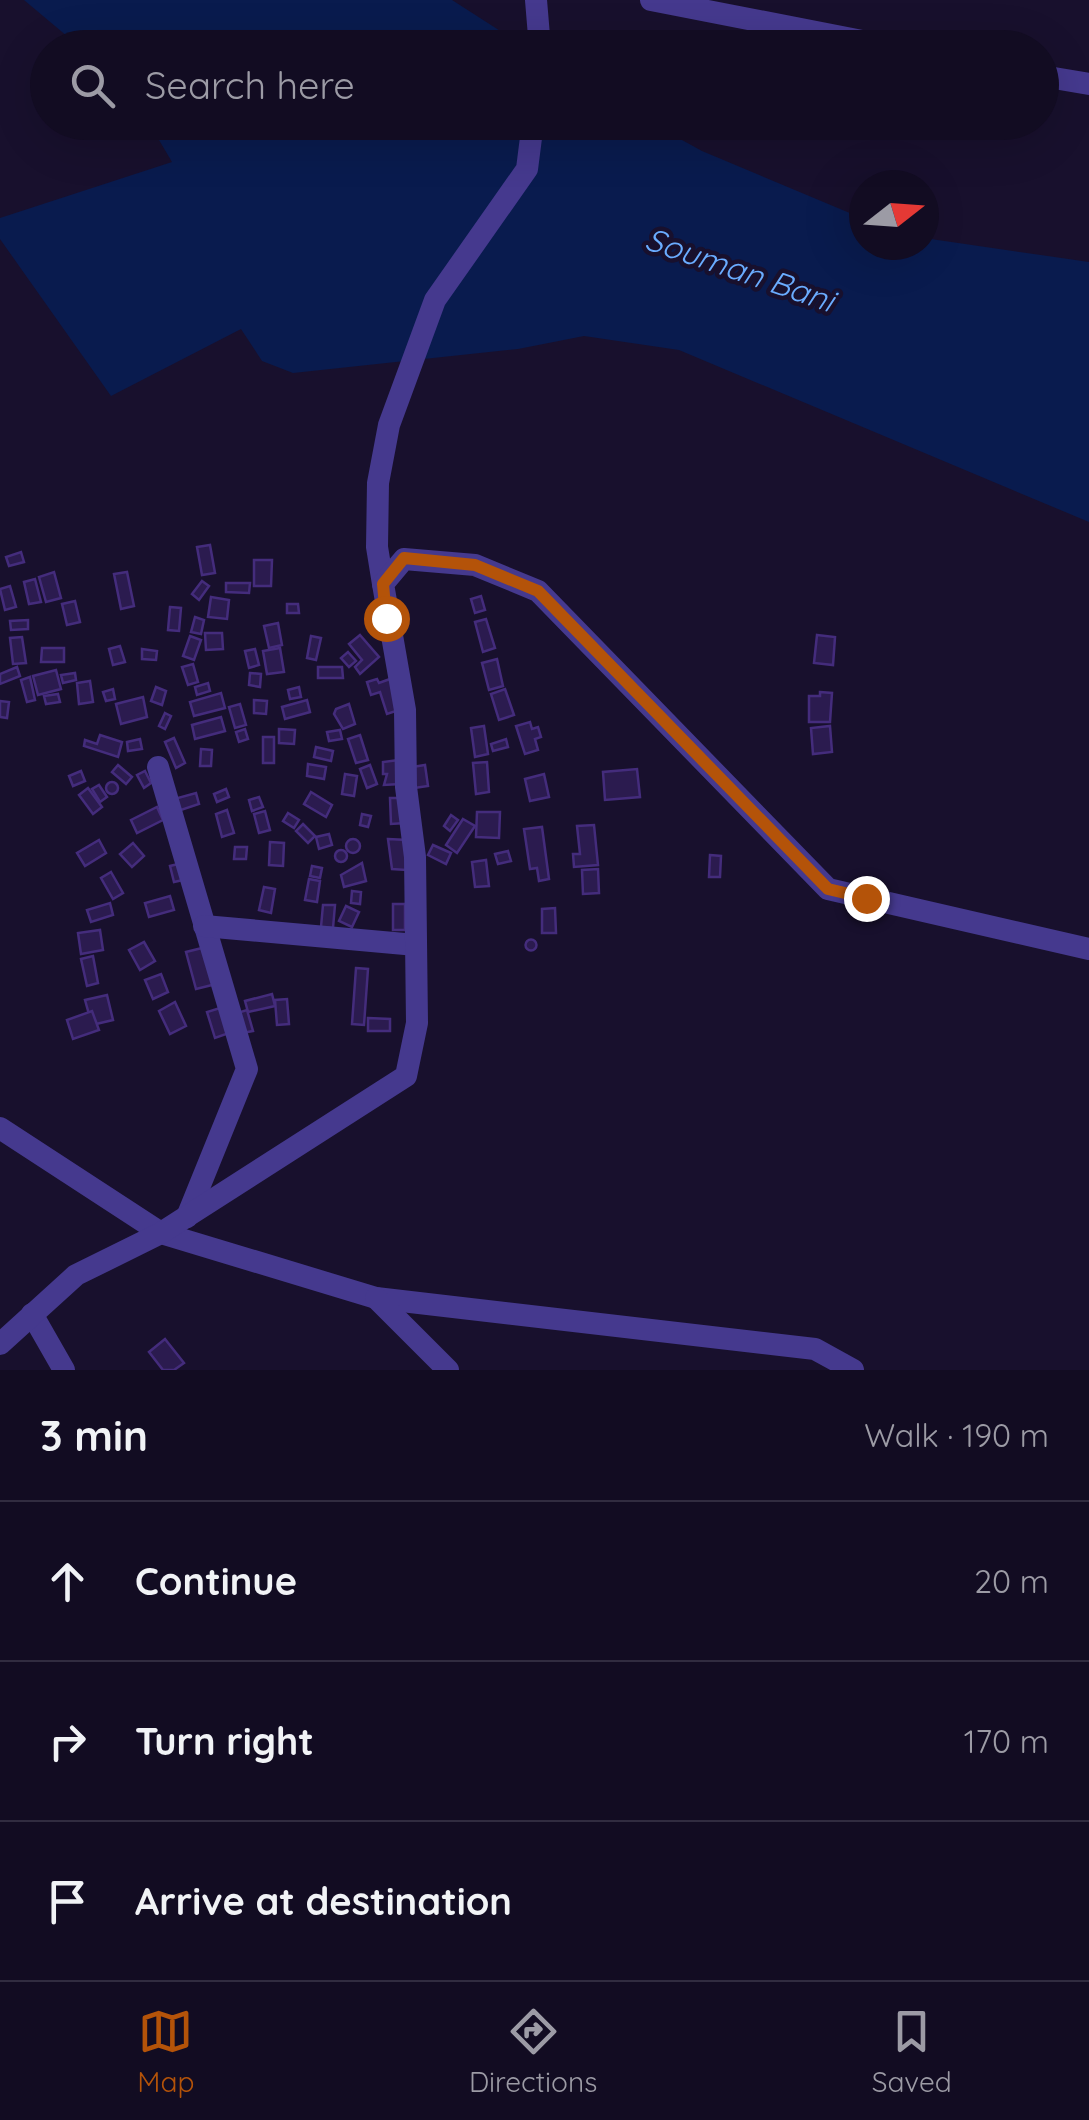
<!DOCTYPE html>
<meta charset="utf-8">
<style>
:root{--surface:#120c22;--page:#1b152a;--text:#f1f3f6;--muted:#9c9ba5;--line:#312c40;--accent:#b45309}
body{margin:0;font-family:Quicksand,sans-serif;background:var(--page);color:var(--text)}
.compass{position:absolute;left:849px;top:170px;width:90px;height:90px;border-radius:50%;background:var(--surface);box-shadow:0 10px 40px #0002;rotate:73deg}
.stop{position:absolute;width:30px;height:30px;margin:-22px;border:8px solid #b45309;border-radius:50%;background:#fff}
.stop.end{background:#b45309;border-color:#fff;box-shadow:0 2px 10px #0008}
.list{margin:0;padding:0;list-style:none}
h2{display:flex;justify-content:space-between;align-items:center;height:130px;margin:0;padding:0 40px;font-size:42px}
h2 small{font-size:32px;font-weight:400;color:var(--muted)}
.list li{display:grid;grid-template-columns:65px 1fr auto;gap:30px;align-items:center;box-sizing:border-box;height:160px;padding:0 40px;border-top:2px solid var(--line)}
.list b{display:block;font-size:38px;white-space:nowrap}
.list em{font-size:32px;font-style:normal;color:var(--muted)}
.icon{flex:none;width:55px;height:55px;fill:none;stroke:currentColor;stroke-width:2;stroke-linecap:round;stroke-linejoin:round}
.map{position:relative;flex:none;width:1089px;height:1370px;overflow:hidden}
.search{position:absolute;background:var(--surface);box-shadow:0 10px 40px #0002;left:30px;right:30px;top:30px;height:110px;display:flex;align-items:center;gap:25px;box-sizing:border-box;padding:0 35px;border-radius:55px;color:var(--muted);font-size:38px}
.sheet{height:610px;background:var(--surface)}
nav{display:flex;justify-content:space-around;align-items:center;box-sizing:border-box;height:140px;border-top:2px solid var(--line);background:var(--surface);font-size:28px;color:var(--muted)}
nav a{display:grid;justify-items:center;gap:5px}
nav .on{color:var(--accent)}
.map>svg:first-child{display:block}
.water{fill:#091b4e}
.building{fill:#2b1b4f;stroke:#442c7c;stroke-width:2.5}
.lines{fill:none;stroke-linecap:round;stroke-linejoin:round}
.minor{stroke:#45398e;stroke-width:22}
.route{stroke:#b45309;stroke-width:12}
.labels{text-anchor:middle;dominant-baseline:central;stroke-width:9;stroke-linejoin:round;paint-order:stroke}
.water-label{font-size:32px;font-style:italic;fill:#6aacff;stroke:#18102d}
</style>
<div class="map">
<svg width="1089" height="1370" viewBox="0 0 1089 1370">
<rect width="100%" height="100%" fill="#18102d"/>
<g class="water">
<polygon points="24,0 452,0 525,47 80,47"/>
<polygon points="149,123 651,123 702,151 864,219 864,245 924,245 924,238 1089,262 1089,522 679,350 584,336 518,349 293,373 262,361 241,329 111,396 0,239 0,218 172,162"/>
</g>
<g class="building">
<polygon points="210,545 215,573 202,575 197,547"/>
<polygon points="21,552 24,562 9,566 6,557"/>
<polygon points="254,560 272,560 271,586 254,586"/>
<polygon points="54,572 61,598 46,602 39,577"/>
<polygon points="127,572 134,606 121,609 114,574"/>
<polygon points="35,579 41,602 29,604 24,582"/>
<polygon points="202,581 209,586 199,600 192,594"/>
<polygon points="226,583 250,583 249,593 226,592"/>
<polygon points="10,586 16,607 5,610 0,589"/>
<polygon points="481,596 485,610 475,613 471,599"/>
<polygon points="211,597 229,600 227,619 208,617"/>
<polygon points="75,601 80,622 67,625 62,604"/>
<polygon points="287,604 298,604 299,613 287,613"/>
<polygon points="170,607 181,608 179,631 168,630"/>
<polygon points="195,617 204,620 201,634 191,632"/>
<polygon points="486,619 495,648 483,652 475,622"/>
<polygon points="28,620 28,629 11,630 10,621"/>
<polygon points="278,623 282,645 269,648 264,626"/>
<polygon points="205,633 222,633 223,649 206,650"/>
<polygon points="360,635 379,657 360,674 355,667 362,660 349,644"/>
<polygon points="817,635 835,637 833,665 814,663"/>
<polygon points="190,636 201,640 194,660 183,656"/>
<polygon points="311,636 321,638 316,660 307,658"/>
<polygon points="22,637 26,663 13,664 10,638"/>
<polygon points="120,646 125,662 113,665 109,649"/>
<polygon points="42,648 64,648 64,662 41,662"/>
<polygon points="280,648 284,672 267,674 263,651"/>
<polygon points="142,649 157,651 156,660 142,659"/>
<polygon points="255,649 259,665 249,668 245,651"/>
<polygon points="348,652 356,661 349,667 341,658"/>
<polygon points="497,659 503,686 489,690 482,663"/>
<polygon points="193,664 198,682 188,685 182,667"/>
<polygon points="17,667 20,676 0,684 0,674"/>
<polygon points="318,667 342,667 343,678 318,678"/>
<polygon points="56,670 61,689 38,695 33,676"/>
<polygon points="75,673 76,680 63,683 61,675"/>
<polygon points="250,673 261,674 260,687 249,685"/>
<polygon points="30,677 35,700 27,702 21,680"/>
<polygon points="377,679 379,683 390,679 399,710 387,714 380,692 371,695 367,682"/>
<polygon points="90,681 93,702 79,704 77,683"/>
<polygon points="208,683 210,691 197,695 195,687"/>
<polygon points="156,687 166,691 162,705 151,701"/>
<polygon points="299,687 301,697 290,699 288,690"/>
<polygon points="113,689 115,699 106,701 103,692"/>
<polygon points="505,689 514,715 499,720 491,694"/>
<polygon points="820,692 832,693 830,722 809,722 809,696 820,696"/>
<polygon points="221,693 225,708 194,716 190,702"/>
<polygon points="58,694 60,702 46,704 44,696"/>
<polygon points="143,697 147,717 121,724 116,704"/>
<polygon points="254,700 267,701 266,714 254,713"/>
<polygon points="307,700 310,712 285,719 282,707"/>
<polygon points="0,701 9,702 7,718 0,717"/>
<polygon points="240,704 246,725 235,728 229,707"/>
<polygon points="349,704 355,724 343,729 334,714 336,709"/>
<polygon points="165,713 171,716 165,729 159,726"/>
<polygon points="221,717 225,731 195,739 192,725"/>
<polygon points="530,722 532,729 538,727 541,737 535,739 538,750 525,754 516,726"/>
<polygon points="484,726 488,754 475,757 471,728"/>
<polygon points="830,726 832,752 813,754 811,728"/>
<polygon points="245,729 248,739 239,742 236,732"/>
<polygon points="279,729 295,730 294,744 279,743"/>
<polygon points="340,730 342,739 329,741 327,732"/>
<polygon points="100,735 122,742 118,757 84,746 85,740 97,744"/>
<polygon points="360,735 368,760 356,763 348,739"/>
<rect x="263" y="737" width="11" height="26"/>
<polygon points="174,738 185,763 176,768 165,742"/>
<polygon points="140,739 142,749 128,751 127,742"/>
<polygon points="506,739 508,747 493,751 491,744"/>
<polygon points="316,747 333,751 331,761 314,757"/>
<polygon points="201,749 212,750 211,766 200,766"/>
<polygon points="399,760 400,784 384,785 387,774 383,774 383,762"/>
<polygon points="487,762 489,792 476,794 473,763"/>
<polygon points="308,764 326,767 324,779 307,776"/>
<polygon points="118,765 132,777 126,784 112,772"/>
<polygon points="370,765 377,784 367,788 360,769"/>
<polygon points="425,765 428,786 414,788 412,767"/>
<polygon points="637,769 640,797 605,800 603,772"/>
<polygon points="81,771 85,781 73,786 69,776"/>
<polygon points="145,771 151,783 144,788 137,775"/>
<polygon points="345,774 357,776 354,796 342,794"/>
<polygon points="544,774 549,797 530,801 525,779"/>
<circle cx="112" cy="788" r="6"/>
<polygon points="99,785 107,797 100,802 92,789"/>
<polygon points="88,788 102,807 93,814 79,795"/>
<polygon points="226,789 229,797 217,802 214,794"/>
<polygon points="311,792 332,805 326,817 304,804"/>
<polygon points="196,793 199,804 178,811 174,799"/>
<polygon points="259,797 263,807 252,811 249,800"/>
<polygon points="390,798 404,798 405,823 391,824"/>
<polygon points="157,807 163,820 137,833 131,820"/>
<polygon points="227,810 234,833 222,837 216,814"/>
<polygon points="265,811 270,830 259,833 254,814"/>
<polygon points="477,812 500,812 499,838 476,837"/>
<polygon points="288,813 299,820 294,828 283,821"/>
<polygon points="362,814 371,816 368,827 360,825"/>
<polygon points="451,815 458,820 450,831 444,826"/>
<polygon points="463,819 475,826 457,853 446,845"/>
<polygon points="303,824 315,836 308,843 296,831"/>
<polygon points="594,825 598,865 574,867 573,854 580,854 577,826"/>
<polygon points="542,827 549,879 539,881 537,868 530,869 524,829"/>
<polygon points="329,834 332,845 319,849 316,837"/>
<polygon points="388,839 407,840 406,870 392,869"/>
<circle cx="353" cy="846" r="7"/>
<polygon points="99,840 106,853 85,866 77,853"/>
<polygon points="270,842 284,843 283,866 269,865"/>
<polygon points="133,843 144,856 132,867 120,854"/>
<polygon points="433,845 451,853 446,864 428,855"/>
<polygon points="235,847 247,847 246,859 234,859"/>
<circle cx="341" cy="856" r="6"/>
<polygon points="508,851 511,861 498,864 495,854"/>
<polygon points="710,855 721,856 720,877 709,877"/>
<polygon points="486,860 489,886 475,887 472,862"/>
<polygon points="362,863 366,881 344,887 341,875"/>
<polygon points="178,864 183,880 174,882 170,866"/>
<polygon points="312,866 322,868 320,878 310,876"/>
<polygon points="598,869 599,893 583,894 582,870"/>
<polygon points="111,872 123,893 113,899 101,878"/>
<polygon points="309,879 320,881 317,902 305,900"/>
<polygon points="264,887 275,889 271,913 259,910"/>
<polygon points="352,891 361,892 360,904 351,903"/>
<polygon points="170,896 174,910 149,917 145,903"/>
<polygon points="110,903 113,915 91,922 87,910"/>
<rect x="393" y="904" width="12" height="26"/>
<polygon points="323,905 335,905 333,928 321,927"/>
<polygon points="346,906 359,912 352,927 339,921"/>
<polygon points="555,908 556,933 542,933 542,909"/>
<polygon points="100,930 103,950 81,954 78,933"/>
<circle cx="531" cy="945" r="5.5"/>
<polygon points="144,942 155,961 140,970 129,950"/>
<polygon points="206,947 216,984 196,989 186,952"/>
<polygon points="93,956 98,983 87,986 81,959"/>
<polygon points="356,968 368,969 364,1025 352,1024"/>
<polygon points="161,974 168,992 153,999 145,980"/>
<polygon points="272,994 275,1006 248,1012 245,1001"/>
<polygon points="107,995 113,1020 92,1025 85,1000"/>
<polygon points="287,999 289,1024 277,1025 275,1000"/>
<polygon points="175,1002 186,1026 170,1034 159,1011"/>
<polygon points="220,1008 229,1033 215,1038 207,1012"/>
<polygon points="247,1010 253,1031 242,1033 237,1013"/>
<polygon points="92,1011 99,1030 73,1039 67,1020"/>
<polygon points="368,1018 390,1019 390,1031 368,1031"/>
<polygon points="165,1339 184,1363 174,1370 163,1370 149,1352"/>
</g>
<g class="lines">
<g class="minor">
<polyline points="536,0 540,48"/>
<polyline points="651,0 898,48"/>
<polyline points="1042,76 1089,84"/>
<polyline points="383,584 377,547 378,483 389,425 435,300 527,169 533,122"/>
<polyline points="158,767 247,1069 187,1217"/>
<polyline points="204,926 416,945"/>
<polyline points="0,1128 161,1233 376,1298 815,1349 853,1370"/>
<polyline points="376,1298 448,1370"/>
<polyline points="32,1314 64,1370"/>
<polyline points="0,1344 76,1275 161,1233 406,1076 417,1023 415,857 406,787 405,710 383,584 404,559 475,565 538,591 828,889 1089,949"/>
</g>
</g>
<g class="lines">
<polyline class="route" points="386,618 383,584 404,558 475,565 538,591 828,889 866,898"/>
</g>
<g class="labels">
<g class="water-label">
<text transform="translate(740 269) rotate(19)">Souman Bani</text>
</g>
</g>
</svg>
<svg class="compass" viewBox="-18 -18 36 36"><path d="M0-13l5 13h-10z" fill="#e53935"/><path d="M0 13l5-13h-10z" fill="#9c9ba5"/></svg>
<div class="stop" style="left:386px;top:618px"></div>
<div class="stop end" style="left:866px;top:898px"></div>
<div class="search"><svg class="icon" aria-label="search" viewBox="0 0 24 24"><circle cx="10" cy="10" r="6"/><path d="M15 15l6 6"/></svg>Search here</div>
</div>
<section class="sheet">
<h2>3 min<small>Walk · 190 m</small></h2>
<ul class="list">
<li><svg class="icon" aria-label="ahead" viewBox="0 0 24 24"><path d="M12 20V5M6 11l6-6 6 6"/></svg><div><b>Continue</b></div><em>20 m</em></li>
<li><svg class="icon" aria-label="right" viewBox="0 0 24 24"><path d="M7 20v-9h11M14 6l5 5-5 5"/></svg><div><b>Turn right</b></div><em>170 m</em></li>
<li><svg class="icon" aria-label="arrive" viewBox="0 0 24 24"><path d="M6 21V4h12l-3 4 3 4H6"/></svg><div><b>Arrive at destination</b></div></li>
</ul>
</section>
<nav>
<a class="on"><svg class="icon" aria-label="map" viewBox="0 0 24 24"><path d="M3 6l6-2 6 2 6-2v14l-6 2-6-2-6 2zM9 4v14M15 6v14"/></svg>Map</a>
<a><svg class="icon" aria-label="directions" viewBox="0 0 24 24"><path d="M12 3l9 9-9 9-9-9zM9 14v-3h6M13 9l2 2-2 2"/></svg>Directions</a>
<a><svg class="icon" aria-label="saved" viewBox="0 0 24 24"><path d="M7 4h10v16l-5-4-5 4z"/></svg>Saved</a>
</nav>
